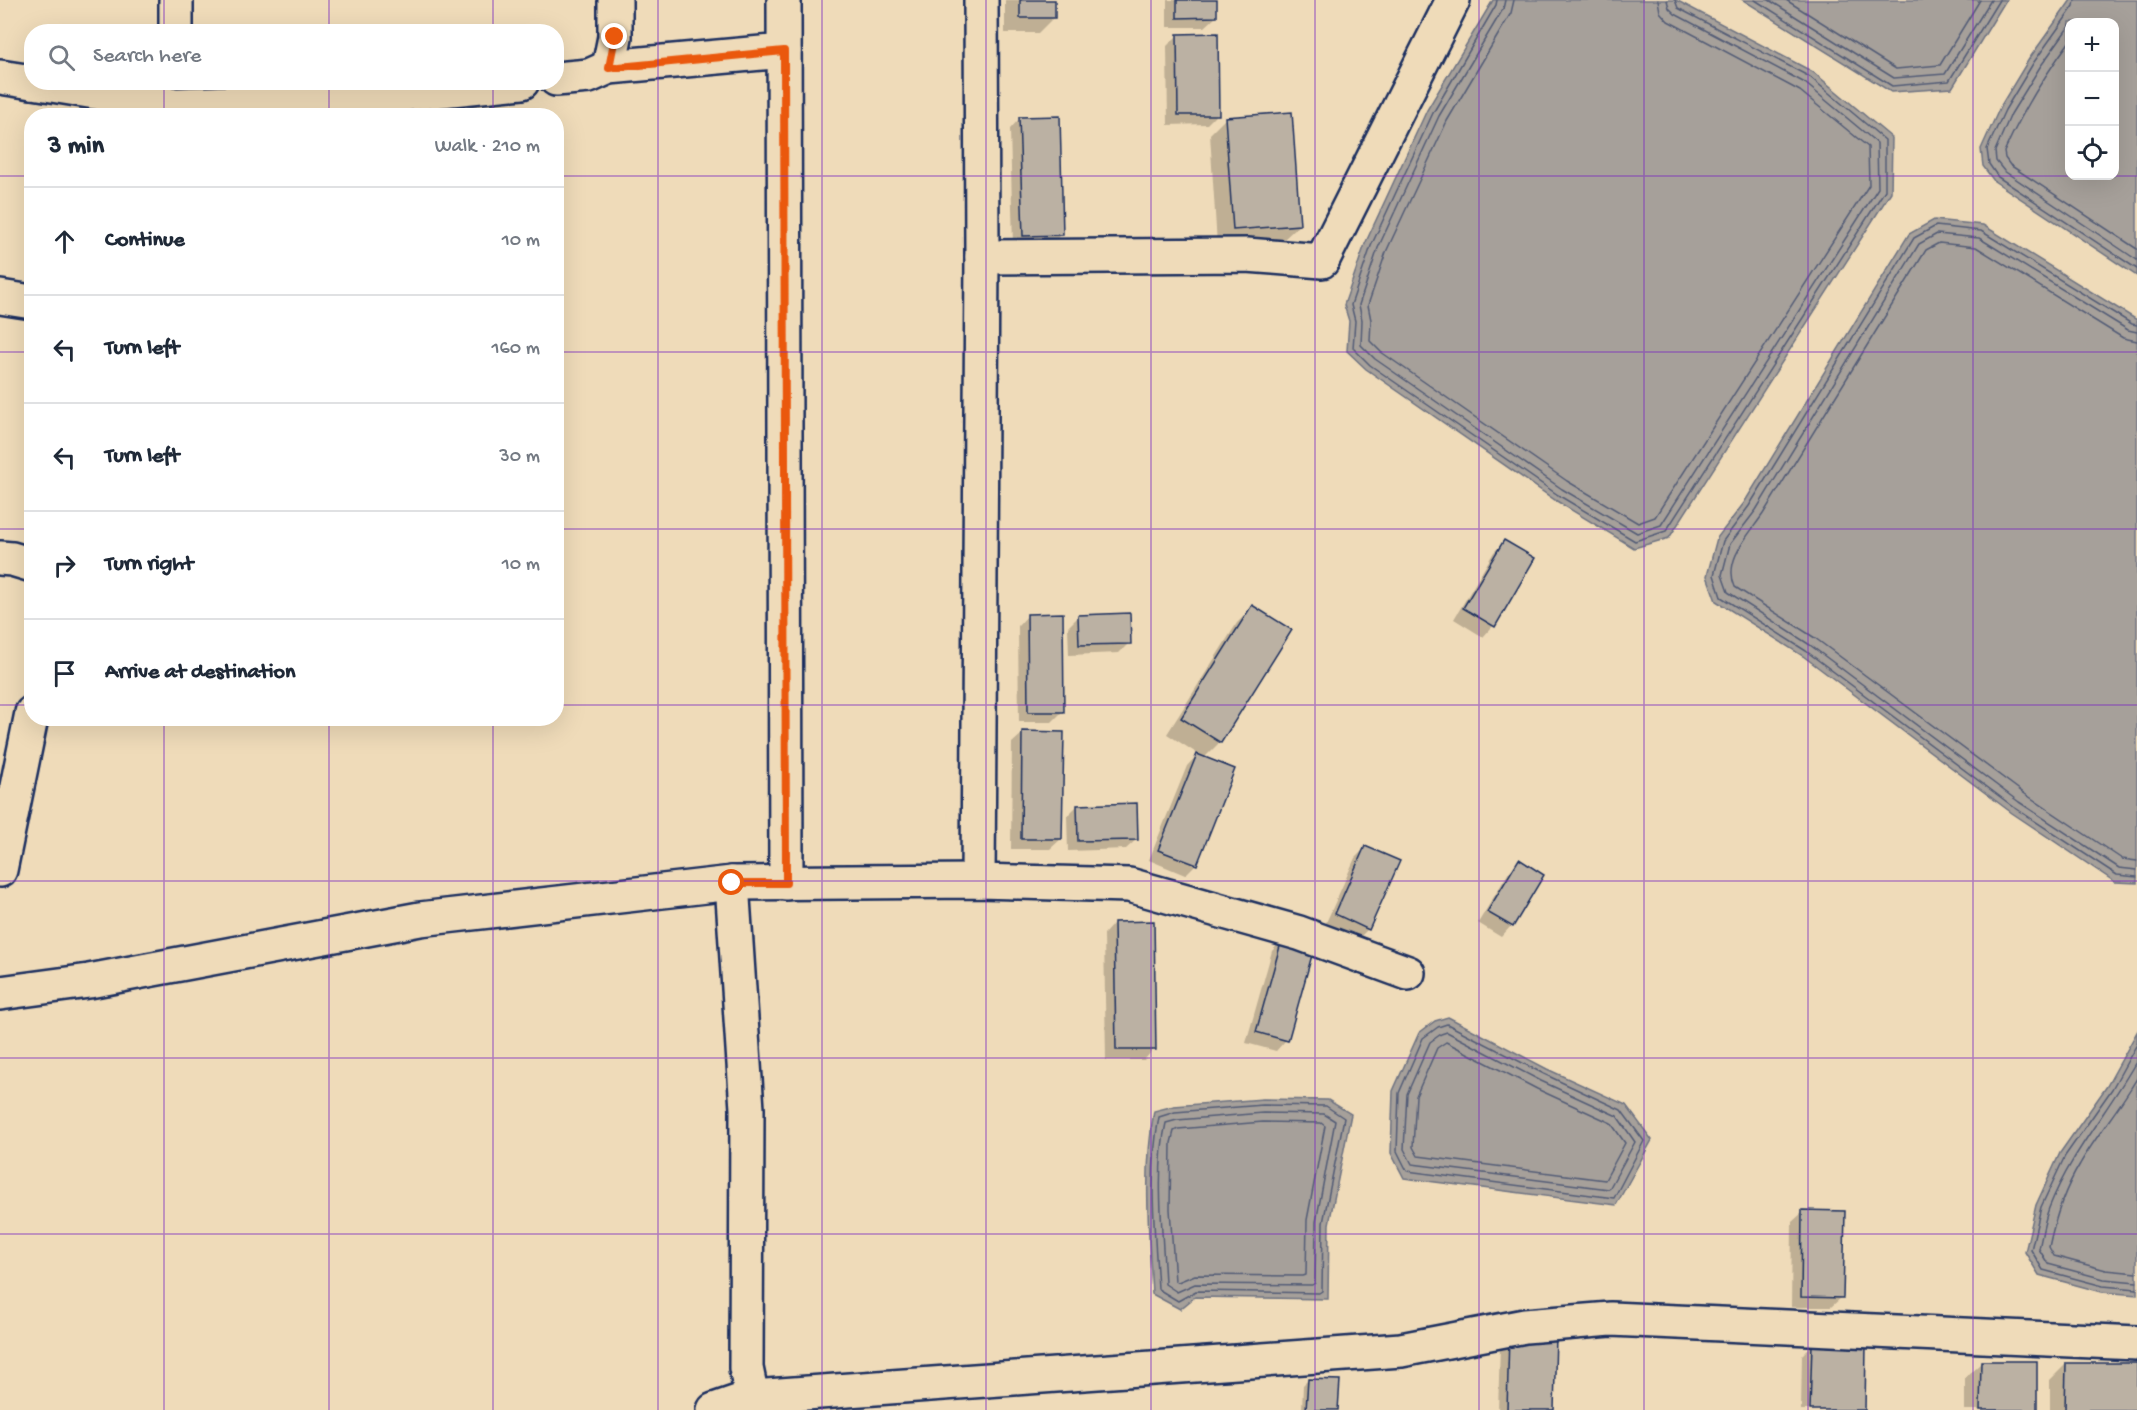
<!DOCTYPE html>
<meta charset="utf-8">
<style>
:root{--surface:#fff;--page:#f2f2f3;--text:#1f2937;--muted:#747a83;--line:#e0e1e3}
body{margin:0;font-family:"Gochi Hand",sans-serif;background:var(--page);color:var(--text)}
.controls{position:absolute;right:18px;top:18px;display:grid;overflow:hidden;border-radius:12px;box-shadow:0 6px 24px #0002}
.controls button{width:54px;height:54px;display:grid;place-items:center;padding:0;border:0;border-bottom:2px solid var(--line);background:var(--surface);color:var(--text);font:30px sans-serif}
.stop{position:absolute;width:18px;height:18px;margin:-14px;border:4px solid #ea580c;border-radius:50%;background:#fff}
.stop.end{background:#ea580c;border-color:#fff;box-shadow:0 2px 6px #0008}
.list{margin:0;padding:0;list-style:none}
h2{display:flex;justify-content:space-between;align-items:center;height:78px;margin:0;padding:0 24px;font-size:26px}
h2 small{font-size:20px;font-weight:400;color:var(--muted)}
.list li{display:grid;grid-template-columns:39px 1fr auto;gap:18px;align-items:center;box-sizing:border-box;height:108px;padding:0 24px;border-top:2px solid var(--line)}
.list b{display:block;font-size:22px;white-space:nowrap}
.list em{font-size:20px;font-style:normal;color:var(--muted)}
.icon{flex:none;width:33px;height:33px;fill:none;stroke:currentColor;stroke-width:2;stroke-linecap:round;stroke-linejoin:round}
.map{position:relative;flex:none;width:2137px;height:1410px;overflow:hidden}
.search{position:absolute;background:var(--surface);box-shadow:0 6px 24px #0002;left:24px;top:24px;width:540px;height:66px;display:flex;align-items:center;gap:15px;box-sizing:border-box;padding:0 21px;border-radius:24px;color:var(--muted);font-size:22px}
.panel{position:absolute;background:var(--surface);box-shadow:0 6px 24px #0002;left:24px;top:108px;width:540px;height:618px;border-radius:24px}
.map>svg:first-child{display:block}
.water{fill:#a6a09a;stroke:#6e7382;stroke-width:1.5;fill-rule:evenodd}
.shadow{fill:#0003}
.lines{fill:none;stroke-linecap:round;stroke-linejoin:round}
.shore{stroke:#535c76;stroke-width:1.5}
.building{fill:#bbb1a3;stroke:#1b2f5e;stroke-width:1.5}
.street-casing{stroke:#1b2f5e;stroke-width:38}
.street{stroke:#efdbb9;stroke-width:33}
.route{stroke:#ea580c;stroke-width:8}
.grid{fill:none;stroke:#7b2cbf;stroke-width:1.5;stroke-opacity:0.55}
</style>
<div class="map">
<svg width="2137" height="1410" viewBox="0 0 2137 1410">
<rect width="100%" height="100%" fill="#efdbb9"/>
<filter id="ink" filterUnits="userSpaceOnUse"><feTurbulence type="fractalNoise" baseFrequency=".0167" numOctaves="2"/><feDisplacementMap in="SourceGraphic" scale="12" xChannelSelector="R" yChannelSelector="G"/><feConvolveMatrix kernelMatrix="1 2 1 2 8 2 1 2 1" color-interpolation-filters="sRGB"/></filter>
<g filter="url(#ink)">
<g class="water">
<polygon points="1493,0 1676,0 1813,72 1892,138 1891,192 1669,538 1634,548 1555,500 1366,369 1347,351 1349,321 1344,305 1365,244 1427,110"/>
<polygon points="1743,0 2006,0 1952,88 1891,92"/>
<path d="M2071,0H2137V276L1994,181L1983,166L1981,149L2000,107L2029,59ZM2070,22H2114V176H2070Z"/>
<polygon points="1934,220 1983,225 2137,320 2137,883 2115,882 2012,813 1803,656 1716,601 1707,576 1717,538 1744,503 1909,234"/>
<polygon points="1448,1017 1547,1069 1626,1105 1652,1140 1616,1205 1404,1178 1391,1153 1393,1091 1419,1033 1435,1021"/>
<polygon points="2137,1032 2137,1295 2102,1292 2039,1275 2025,1252 2036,1205 2060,1153 2107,1086"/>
<path d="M1263,1099L1328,1100L1351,1114L1329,1224L1328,1299L1195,1297L1180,1309L1152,1294C1149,1233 1143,1171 1154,1111L1174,1106Z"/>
</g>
<g class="shadow">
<polygon points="1005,0 1054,0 1054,17 1038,33 1005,33"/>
<polygon points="1167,0 1216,0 1216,17 1205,27 1167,27"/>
<polygon points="1178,35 1217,114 1207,124 1168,125 1167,46"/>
<polygon points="1020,118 1062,234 1051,245 1013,246 1010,129"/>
<polygon points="1226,118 1299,225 1283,240 1217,245 1210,134"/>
<polygon points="1504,542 1533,559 1493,626 1483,637 1454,619 1494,552"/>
<polygon points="1253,607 1220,742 1204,758 1196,864 1185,875 1149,860 1187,766 1198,754 1167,734 1237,623"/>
<polygon points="1028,615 1063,711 1052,722 1019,722 1018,626"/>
<polygon points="1079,616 1129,643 1119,653 1069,655 1068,627"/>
<polygon points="1023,733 1061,839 1050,849 1011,849 1012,743"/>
<polygon points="1077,806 1137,839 1126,849 1068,851 1067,816"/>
<polygon points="1365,848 1368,929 1358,939 1325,925 1355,858"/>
<polygon points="1519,861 1542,875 1511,926 1501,937 1478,923 1509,872"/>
<polygon points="1114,923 1154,1049 1144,1060 1106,1060 1104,934"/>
<polygon points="1282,940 1286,1040 1276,1051 1246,1043 1272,951"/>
<polygon points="1803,1212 1842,1297 1831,1307 1791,1307 1792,1222"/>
<polygon points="1510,1337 1552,1410 1498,1410 1500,1347"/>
<polygon points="1813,1344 1863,1410 1801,1410 1802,1355"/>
<polygon points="1981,1363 2035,1410 1965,1410 1965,1378"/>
<polygon points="2066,1364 2137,1364 2137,1410 2050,1410 2050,1380"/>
<polygon points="1308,1380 1337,1410 1302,1410 1303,1385"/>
<polygon points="824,1408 825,1410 804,1410"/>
</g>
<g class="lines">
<g class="shore">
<polyline points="1497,0 1496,5 1433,113 1371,246 1351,305 1355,321 1353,348 1370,365 1558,495 1635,541 1666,531 1885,190 1885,140 1810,77 1678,8 1675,0"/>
<polyline points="1505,0 1503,9 1439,116 1378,248 1359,305 1362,320 1361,345 1375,359 1562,489 1637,533 1661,525 1878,188 1877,143 1805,83 1675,14 1669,8 1667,0"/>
<polyline points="1514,0 1511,13 1447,121 1386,252 1368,305 1371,320 1370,341 1381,352 1567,481 1638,523 1655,517 1869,185 1868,147 1800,91 1668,21 1660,12 1658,0"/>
<polyline points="1755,0 1892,86 1949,81 1999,0"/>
<polyline points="1769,0 1894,78 1945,74 1991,0"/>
<polyline points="1786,0 1896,69 1940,65 1980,0"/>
<polyline points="2075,0 2074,6 2034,62 2005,110 1987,149 1989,164 1998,177 2137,269"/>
<polyline points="2070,25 2040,67 2011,114 1995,151 1996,161 2004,171 2137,260"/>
<path d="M2070,41C2044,76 2022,112 2004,152L2005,158L2010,165L2137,249"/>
<polyline points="2137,325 2132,324 1981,231 1936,226 1914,238 1749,506 1723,541 1714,575 1721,597 1806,651 2015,808 2117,875 2137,877"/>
<polyline points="2137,332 2128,330 1979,238 1937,234 1919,244 1756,510 1730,544 1722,575 1728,592 1810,645 2019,802 2119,868 2137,870"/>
<path d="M2137,341L2123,338L1976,247L1939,243L1926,250L1763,514C1749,535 1723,560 1735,587L1815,638L2025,794L2122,859L2137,861"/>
<polygon points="1447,1024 1544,1074 1621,1110 1644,1141 1614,1198 1407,1171 1397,1151 1399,1093 1423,1038 1438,1027"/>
<polygon points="1447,1032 1541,1081 1617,1116 1635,1142 1609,1189 1412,1164 1404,1149 1407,1094 1430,1042 1441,1034"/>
<polygon points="1446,1042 1537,1089 1611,1123 1625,1143 1605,1180 1418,1156 1413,1147 1416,1096 1437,1048"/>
<polyline points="2137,1044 2112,1089 2065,1156 2041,1207 2031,1250 2043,1270 2103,1286 2137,1289"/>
<path d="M2137,1060C2109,1110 2070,1154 2049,1208C2044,1221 2042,1236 2039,1249L2048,1264L2104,1279L2137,1282"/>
<path d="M2137,1078C2120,1108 2097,1134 2080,1164C2064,1190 2055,1218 2049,1247L2054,1256L2106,1270L2137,1273"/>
<path d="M1263,1105L1326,1106L1344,1118L1323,1223L1322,1291L1319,1293L1196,1291L1178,1301L1158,1289C1155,1233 1148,1173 1159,1117L1175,1112Z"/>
<path d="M1263,1113L1324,1114L1335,1121L1316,1222L1315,1283L1312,1285L1195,1284L1177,1292L1165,1284C1163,1235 1155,1170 1166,1123L1177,1120Z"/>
<polygon points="1263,1122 1321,1123 1325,1126 1307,1220 1306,1275 1303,1276 1195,1275 1178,1282 1175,1281 1170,1209 1171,1143 1174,1131 1178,1129"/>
</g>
</g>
<g class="building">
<rect x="1020" y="0" width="35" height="18"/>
<polygon points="1177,0 1217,0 1217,17 1177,18"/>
<polygon points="1218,33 1219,115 1178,115 1177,34"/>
<polygon points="1292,112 1300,225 1233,230 1225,117"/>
<polygon points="1060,116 1063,235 1023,236 1019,117"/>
<polygon points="1504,540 1535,558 1495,627 1463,608"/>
<polygon points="1252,605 1292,630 1221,743 1181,718"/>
<polygon points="1063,613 1064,712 1028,712 1027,614"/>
<polygon points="1130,613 1131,644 1079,645 1078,615"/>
<polygon points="1022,731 1064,732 1062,839 1021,839"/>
<polygon points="1197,754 1235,769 1197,865 1158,850"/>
<polygon points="1137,803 1138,840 1078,841 1077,805"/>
<polygon points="1365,846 1400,861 1369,930 1335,914"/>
<polygon points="1519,859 1544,875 1513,927 1487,912"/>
<polygon points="1154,921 1156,1050 1116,1050 1114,922"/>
<polygon points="1282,939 1314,948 1288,1041 1256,1032"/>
<polygon points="1802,1210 1845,1211 1843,1298 1801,1297"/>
<polygon points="1509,1335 1556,1336 1554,1410 1507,1410"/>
<polygon points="1812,1343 1866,1345 1865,1410 1810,1410"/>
<polygon points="1981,1361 2037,1361 2037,1410 1980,1410"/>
<polygon points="2066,1363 2137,1363 2137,1410 2065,1410"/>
<polygon points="1308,1379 1340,1380 1338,1410 1306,1410"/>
</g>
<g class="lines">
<g class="street-casing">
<g id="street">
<polyline points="784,0 786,883"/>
<polyline points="176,32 176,0"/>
<polyline points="609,67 615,37 615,0"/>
<polyline points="0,77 32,82"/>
<polyline points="556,79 589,76 609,67 784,51"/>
<polyline points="33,82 176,105 353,99 522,82"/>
<polyline points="982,257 1247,255 1322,261 1453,0"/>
<polyline points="0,297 32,302"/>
<polyline points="0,558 12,559 32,565"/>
<polyline points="0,870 32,713"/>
<polyline points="978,881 982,257 981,0"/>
<polyline points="732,883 747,1109 746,1368 752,1397"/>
<polyline points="0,993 89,981 420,919 732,883 978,881 1129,885 1299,933 1408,973"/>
<polyline points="714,1410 752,1397 1401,1350 1525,1326 1611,1319 2137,1343"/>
</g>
</g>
<use href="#street" class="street"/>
</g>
</g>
<g class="lines" filter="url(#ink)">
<polyline class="route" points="615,37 609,68 784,51 786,883 732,883"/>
</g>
<path class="grid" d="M164,0V32M329,0V32M493,0V32M658,0V1410M822,0V1410M986,0V1410M1151,0V1410M1315,0V1410M1479,0V1410M1644,0V1410M1808,0V1410M1973,0V1410M164,82V116M329,82V116M493,82V116M0,176H32M556,176H2137M0,352H32M556,352H2137M0,529H32M556,529H2137M0,705H32M556,705H2137M164,718V1410M329,718V1410M493,718V1410M0,881H2137M0,1058H2137M0,1234H2137"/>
</svg>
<div class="controls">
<button>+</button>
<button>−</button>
<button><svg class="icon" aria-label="locate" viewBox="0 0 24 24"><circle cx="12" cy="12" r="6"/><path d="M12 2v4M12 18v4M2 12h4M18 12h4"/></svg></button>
</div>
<div class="stop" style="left:732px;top:883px"></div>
<div class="stop end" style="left:615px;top:37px"></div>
<div class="search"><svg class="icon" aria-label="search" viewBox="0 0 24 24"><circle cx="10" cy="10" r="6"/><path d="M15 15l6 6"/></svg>Search here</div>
<section class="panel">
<h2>3 min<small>Walk · 210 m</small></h2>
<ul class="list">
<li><svg class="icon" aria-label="ahead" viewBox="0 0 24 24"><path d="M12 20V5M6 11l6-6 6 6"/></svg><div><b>Continue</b></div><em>10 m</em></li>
<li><svg class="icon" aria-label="left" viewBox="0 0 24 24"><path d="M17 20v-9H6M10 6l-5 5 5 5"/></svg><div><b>Turn left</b></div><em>160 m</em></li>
<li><svg class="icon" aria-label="left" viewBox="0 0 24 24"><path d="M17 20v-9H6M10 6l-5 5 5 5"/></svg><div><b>Turn left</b></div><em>30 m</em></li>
<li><svg class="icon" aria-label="right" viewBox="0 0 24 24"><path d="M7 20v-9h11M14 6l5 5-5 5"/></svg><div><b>Turn right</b></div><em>10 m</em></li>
<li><svg class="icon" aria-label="arrive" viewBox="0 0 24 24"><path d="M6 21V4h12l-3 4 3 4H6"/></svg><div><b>Arrive at destination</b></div></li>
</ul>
</section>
</div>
